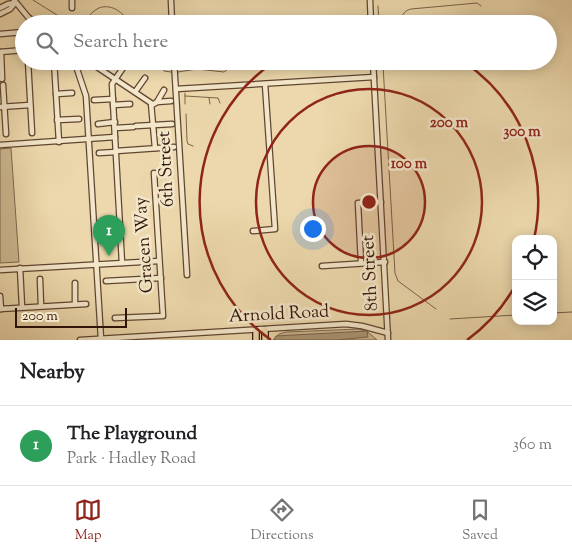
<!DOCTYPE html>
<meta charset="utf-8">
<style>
:root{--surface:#fff;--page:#f2f2f2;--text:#202124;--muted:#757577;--line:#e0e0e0;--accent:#8f2418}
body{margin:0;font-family:"Sorts Mill Goudy",serif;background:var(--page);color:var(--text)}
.controls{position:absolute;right:15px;bottom:15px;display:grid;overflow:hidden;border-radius:10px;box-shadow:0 2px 12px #0003}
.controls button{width:45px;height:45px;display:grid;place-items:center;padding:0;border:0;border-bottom:1px solid var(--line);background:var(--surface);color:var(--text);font:25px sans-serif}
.scale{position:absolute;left:15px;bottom:12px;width:112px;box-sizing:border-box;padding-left:5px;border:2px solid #311509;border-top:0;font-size:14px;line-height:18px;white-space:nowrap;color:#311509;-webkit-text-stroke:4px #f3e6c9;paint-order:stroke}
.you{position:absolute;left:312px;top:228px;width:18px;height:18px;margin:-12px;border:4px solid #fff;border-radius:50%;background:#1a73e8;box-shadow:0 0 0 8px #1a73e833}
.badge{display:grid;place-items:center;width:32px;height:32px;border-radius:50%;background:var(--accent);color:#fff;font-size:16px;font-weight:700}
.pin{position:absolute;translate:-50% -41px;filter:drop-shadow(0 1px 2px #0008)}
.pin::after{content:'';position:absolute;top:26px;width:18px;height:15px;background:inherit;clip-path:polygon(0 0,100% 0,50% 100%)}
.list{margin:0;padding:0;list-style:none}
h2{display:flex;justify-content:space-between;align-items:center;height:65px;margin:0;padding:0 20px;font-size:21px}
h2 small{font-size:16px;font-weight:400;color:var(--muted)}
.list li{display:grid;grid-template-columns:32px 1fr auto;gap:15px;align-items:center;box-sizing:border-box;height:80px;padding:0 20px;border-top:1px solid var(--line)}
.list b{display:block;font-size:19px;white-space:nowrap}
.list p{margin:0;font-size:16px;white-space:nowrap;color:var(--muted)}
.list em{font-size:16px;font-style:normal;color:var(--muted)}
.icon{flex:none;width:28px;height:28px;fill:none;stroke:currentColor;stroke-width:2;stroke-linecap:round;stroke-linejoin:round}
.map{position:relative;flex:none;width:572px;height:340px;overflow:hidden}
.search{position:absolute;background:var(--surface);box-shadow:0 2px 12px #0003;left:15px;right:15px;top:15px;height:55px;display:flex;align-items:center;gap:12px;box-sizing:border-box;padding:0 18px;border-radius:28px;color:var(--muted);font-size:19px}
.sheet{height:145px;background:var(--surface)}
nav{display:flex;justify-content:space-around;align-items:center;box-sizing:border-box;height:70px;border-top:1px solid var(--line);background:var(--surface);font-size:14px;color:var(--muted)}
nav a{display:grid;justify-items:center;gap:2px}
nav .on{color:var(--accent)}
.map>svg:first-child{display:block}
.green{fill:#ccb790;stroke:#7e664c}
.water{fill:#ac9675;stroke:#7b624a}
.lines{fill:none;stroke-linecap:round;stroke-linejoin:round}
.stream{stroke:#7b624a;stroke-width:1}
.minor-casing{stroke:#604632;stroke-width:7}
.major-casing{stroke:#311509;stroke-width:8}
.minor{stroke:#f3e6c9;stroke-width:4.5}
.major{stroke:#ecd8ac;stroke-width:5.5}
.ring{fill:none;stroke:#8f2418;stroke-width:2.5}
.labels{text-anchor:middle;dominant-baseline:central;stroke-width:5;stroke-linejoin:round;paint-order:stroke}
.street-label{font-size:18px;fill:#311509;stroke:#f3e6c9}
.centre{fill:#8f2418;stroke:#f3e6c9;stroke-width:2.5}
.ring-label{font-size:15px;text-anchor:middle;font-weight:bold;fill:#8f2418;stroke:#f3e6c9;stroke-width:5;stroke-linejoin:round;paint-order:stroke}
</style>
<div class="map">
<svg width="572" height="340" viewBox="0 0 572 340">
<rect width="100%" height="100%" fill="#ecd8ac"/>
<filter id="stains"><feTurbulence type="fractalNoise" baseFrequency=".004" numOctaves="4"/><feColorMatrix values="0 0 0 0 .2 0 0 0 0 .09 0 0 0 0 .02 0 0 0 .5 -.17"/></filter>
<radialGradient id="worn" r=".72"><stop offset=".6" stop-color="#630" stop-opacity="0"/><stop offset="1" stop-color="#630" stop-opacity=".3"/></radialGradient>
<g class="green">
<polygon points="11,148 19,262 0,263 0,149"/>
<polygon points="359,329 369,333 377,340 273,340 279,334 286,332"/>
</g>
<polygon class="water" points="367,331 368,337 337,340 274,340 276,336"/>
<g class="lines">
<g class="stream">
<polyline points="33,0 65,20"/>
<polyline points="378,6 379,24"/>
<path d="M81,21C88,19 91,12 97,9C109,2 125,12 129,24"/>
<path d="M400,24C402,16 403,11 411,9L477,3L481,6"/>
<polyline points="160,61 164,71 171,72"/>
<polyline points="284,61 294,64 301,61"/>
<polyline points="311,61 325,65 369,61"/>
<polyline points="380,61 383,65 395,273 398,281 436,309"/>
<path d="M178,72L197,69L224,72C233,64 245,68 255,61"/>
<polyline points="185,93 185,104"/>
<polyline points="185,96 218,98 220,103"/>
<polyline points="209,98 210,104"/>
<polyline points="186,114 187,141 188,144 193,146"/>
<polyline points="553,313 572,312"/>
<polyline points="450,319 516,315"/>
</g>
<g class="minor-casing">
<g id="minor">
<polyline points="14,0 28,17 36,24"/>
<polyline points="72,0 72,8"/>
<polyline points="171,0 172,24"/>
<polyline points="370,0 371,24"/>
<polyline points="0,8 8,4 15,3"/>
<polyline points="0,14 10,9 15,3"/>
<polyline points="0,34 24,32"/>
<polyline points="0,52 24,50"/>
<polyline points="1,52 2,79"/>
<polyline points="28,61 32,133"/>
<polyline points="54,61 59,142"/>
<polyline points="72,61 77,69 86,96 101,339"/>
<polyline points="88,61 151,103 155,148"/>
<polyline points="174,61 187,275"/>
<polyline points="373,61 388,340"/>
<polyline points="3,85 6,134"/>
<polyline points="176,89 374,77"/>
<polyline points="135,92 145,78"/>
<polyline points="56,94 72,93"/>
<polyline points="94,100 113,99"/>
<polyline points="157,102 171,101"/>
<polyline points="113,105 130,104"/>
<polyline points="152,105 157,102 164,90"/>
<polyline points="0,107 30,105"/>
<polyline points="57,120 79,119"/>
<polyline points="98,124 115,122"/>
<polyline points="136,126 172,124"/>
<polyline points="115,128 133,127"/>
<polyline points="0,145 115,137"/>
<polyline points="116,151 174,147"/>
<polyline points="99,153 116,152"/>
<polyline points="253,231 275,229 265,84"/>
<polyline points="122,263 112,84 125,65"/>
<polyline points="361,263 358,203 381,202"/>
<polyline points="322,266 385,262"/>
<polyline points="20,268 22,307"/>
<polyline points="0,270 159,261"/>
<polyline points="40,279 41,306"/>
<polyline points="106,281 161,278"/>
<polyline points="75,283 75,304"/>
<polyline points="0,296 1,309"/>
<polyline points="0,309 86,304"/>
<polyline points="115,318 163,316 154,173"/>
<polyline points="80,340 346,324 362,326 388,333"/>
</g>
</g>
<g class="major-casing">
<g id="major">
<polyline points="256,330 256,340"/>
<polyline points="265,330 265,340"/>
</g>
</g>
<use href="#minor" class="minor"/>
<use href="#major" class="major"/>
</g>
<circle cx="369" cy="202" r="56" fill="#8f2418" fill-opacity=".12"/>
<g class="ring">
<circle cx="369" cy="202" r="56"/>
<circle cx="369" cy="202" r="113"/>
<path d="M515 286A169 169 0 0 1 467 340M271 340A169 169 0 0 1 274 62M464 62A169 169 0 0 1 534 239"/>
</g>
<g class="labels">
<g class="street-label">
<text transform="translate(167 169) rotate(-93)">6th Street</text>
<text transform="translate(145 245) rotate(-94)">Gracen Way</text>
<text transform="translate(371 273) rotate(-93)">8th Street</text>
<text transform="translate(279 315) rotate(-3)">Arnold Road</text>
</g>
</g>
<circle cx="369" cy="202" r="8" class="centre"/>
<g class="ring-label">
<text x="449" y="127">200 m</text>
<text x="522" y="136">300 m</text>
<text x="409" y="168">100 m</text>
</g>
<rect width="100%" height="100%" filter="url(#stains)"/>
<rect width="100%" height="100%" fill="url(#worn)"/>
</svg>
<div class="controls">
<button><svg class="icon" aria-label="locate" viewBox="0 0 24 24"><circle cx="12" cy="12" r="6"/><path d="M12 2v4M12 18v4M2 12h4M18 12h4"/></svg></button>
<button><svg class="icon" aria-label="layers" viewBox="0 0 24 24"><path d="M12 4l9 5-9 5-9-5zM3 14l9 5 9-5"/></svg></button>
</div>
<div class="scale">200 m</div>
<div class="you"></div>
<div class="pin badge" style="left:109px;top:256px;background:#2e9e5b">1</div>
<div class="search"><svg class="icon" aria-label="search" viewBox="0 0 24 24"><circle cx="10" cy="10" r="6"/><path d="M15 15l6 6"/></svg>Search here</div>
</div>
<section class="sheet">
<h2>Nearby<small></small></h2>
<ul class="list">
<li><span class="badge" style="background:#2e9e5b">1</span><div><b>The Playground</b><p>Park · Hadley Road</p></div><em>360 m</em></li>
</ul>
</section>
<nav>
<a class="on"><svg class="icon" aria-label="map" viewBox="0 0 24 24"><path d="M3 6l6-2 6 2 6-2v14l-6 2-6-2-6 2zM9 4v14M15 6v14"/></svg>Map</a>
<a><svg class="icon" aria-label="directions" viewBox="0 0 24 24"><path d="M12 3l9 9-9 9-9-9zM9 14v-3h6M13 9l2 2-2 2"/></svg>Directions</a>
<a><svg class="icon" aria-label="saved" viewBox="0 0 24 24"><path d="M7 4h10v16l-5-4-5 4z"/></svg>Saved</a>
</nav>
